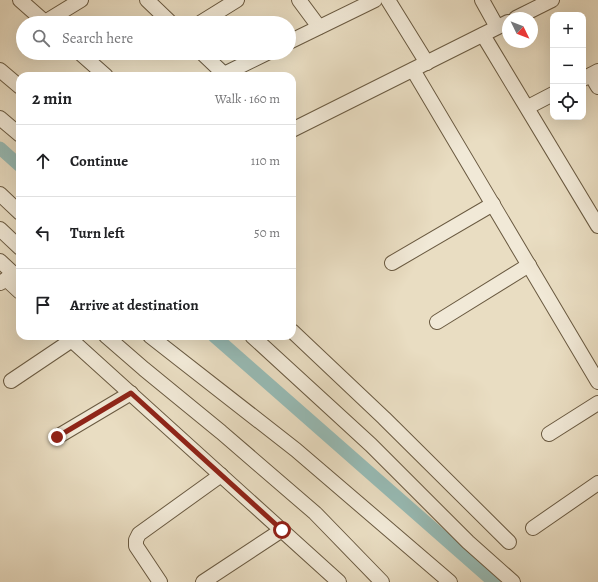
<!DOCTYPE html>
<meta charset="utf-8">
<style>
:root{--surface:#fff;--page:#f2f2f2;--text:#202124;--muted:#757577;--line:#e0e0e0}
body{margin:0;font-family:Alegreya,serif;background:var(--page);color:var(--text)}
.controls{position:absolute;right:12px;top:12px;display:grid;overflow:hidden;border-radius:8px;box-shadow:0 4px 16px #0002}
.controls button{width:36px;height:36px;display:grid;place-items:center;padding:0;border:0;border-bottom:1px solid var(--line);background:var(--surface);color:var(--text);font:20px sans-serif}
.compass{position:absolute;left:502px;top:12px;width:36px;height:36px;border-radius:50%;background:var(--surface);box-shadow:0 4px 16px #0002;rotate:133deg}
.stop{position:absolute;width:12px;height:12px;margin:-9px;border:3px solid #8f2418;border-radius:50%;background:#fff}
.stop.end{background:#8f2418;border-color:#fff;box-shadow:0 1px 4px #0008}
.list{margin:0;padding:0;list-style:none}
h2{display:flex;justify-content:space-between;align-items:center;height:52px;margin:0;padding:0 16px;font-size:17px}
h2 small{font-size:13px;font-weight:400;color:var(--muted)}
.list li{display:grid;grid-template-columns:26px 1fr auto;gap:12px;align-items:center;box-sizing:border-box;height:72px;padding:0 16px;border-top:1px solid var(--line)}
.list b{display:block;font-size:15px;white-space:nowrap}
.list em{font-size:13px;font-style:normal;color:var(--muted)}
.icon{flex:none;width:22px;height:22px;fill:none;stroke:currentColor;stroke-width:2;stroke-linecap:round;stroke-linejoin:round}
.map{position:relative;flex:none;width:598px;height:582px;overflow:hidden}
.search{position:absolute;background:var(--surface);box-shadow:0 4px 16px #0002;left:16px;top:16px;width:280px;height:44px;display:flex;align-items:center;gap:10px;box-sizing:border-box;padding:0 14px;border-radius:22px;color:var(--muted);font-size:15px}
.panel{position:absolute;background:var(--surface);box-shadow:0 4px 16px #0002;left:16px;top:72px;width:280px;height:268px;border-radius:12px}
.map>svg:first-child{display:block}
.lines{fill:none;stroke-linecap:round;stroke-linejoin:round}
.canal{stroke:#97bbb5;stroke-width:13}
.minor-casing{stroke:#6a5a41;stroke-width:16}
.minor{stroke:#f1e9d7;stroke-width:14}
.route{stroke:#8f2418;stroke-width:5}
</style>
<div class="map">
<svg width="598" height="582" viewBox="0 0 598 582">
<rect width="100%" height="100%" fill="#e9ddc2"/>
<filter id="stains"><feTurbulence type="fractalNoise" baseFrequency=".005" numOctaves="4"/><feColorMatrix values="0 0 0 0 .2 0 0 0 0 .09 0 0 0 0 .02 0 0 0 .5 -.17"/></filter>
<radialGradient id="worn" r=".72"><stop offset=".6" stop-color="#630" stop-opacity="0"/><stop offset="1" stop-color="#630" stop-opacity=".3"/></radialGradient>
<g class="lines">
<g class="canal">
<polyline points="0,148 20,166"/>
<polyline points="214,336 494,582"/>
</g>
<g class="minor-casing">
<g id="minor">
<polyline points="20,0 46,23"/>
<polyline points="147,0 171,23"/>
<polyline points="299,0 319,27"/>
<polyline points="388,0 427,63"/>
<polyline points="482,0 497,27"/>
<polyline points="516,18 552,0"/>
<polyline points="45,22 81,0"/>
<polyline points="200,23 237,0"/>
<polyline points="483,35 598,226"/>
<polyline points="289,42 375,0"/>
<polyline points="80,53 106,76"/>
<polyline points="202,53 224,74"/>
<polyline points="0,70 20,87"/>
<polyline points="413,70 598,382"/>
<polyline points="591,75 598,87"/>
<polyline points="220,76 267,53"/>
<polyline points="583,79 598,71"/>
<polyline points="528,107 553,94"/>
<polyline points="0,118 20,135"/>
<polyline points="292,130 508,22"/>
<polyline points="0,194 20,213"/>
<polyline points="0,229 20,248"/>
<polyline points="0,261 15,275"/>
<polyline points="392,263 493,204"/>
<polyline points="6,279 20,292"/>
<polyline points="0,283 20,272"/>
<polyline points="437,322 529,265"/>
<polyline points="292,331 384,418 509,542"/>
<polyline points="67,336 339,582"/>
<polyline points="106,336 144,369 221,432 315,513 382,582"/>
<polyline points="150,336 296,450 450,582"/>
<polyline points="252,336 371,445 468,542 513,582"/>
<polyline points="11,381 72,340"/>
<polyline points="549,434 598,403"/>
<polyline points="57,437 131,393"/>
<polyline points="533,528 598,483"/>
<polyline points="160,582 136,546 136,540 139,534 221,475"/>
<polyline points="203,582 282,530"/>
</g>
</g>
<use href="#minor" class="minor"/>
</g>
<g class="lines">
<polyline class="route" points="57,437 131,393 282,530"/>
</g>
<rect width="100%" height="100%" filter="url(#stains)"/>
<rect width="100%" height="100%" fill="url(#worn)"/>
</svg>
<div class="controls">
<button>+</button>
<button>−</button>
<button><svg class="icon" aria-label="locate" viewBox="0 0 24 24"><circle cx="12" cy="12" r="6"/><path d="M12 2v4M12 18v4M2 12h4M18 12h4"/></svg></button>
</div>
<svg class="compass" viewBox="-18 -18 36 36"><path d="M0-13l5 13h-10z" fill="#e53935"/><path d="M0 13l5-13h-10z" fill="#757577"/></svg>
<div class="stop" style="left:282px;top:530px"></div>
<div class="stop end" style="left:57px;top:437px"></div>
<div class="search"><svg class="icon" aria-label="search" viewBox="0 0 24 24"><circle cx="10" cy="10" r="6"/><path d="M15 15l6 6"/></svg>Search here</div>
<section class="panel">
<h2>2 min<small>Walk · 160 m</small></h2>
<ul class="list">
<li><svg class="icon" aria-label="ahead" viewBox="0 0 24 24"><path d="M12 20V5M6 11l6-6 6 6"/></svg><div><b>Continue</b></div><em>110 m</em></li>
<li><svg class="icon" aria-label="left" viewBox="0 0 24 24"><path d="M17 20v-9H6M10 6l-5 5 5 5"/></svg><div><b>Turn left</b></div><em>50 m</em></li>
<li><svg class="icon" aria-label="arrive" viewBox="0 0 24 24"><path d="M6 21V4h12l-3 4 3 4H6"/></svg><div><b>Arrive at destination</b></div></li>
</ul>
</section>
</div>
